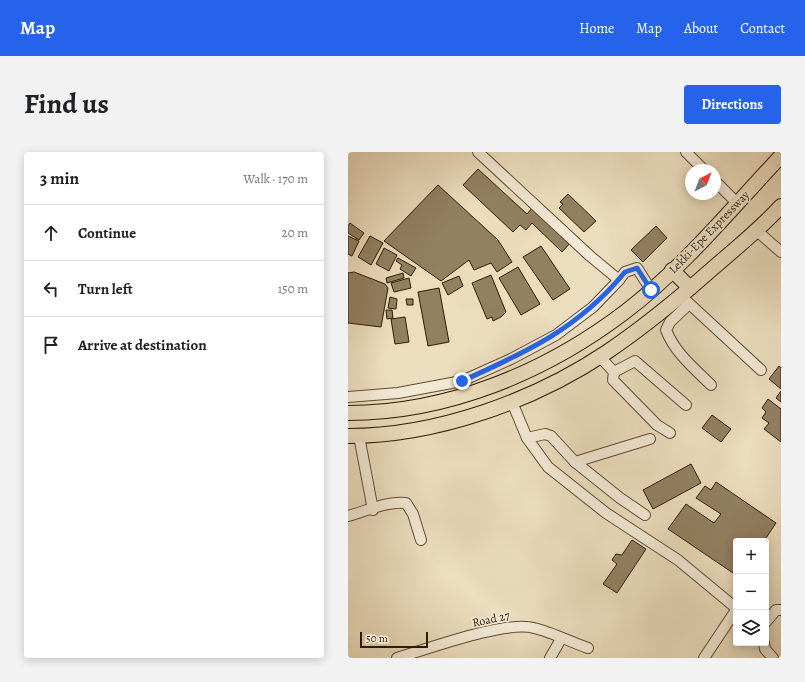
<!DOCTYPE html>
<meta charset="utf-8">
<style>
:root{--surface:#fff;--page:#f2f2f2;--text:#202124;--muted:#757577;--line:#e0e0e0;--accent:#2563eb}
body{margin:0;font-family:Alegreya,serif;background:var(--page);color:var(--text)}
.controls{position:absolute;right:12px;bottom:12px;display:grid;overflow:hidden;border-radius:4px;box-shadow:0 2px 10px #0003}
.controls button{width:36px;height:36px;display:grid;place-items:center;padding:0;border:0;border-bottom:1px solid var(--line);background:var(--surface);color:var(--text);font:20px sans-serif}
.compass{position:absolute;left:337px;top:12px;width:36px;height:36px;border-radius:50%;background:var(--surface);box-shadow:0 2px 10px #0003;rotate:42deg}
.scale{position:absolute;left:12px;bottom:10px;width:68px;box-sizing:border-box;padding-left:4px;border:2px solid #311b01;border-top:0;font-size:11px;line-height:14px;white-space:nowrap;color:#311b01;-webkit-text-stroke:3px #f2e9d5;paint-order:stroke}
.stop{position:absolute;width:12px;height:12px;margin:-9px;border:3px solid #2563eb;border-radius:50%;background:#fff}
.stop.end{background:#2563eb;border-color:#fff;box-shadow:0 1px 4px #0008}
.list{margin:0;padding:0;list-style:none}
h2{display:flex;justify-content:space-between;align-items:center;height:52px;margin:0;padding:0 16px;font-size:17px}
h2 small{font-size:13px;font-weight:400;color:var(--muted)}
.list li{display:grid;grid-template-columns:26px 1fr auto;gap:12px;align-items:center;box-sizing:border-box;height:56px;padding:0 16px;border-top:1px solid var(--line)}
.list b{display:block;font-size:15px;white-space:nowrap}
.list em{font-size:13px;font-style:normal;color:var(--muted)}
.icon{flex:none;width:22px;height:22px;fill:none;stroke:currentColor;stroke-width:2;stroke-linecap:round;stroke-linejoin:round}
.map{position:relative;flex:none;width:433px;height:506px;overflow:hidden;border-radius:4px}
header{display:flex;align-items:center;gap:24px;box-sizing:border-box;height:56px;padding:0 20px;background:var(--accent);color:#fff}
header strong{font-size:19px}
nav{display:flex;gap:22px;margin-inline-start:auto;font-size:14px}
.intro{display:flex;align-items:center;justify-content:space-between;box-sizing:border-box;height:96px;padding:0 24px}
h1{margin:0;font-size:28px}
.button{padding:10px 18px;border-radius:4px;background:var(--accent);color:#fff;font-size:14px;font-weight:700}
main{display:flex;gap:24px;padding:0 24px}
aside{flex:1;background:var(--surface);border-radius:4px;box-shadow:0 2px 10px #0003}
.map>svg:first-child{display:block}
.building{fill:#928063;stroke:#311b01}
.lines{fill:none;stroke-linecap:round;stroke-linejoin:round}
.minor-casing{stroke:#604c30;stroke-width:12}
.highway-casing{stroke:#311b01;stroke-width:16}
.minor{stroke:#f2e9d5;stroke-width:10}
.highway{stroke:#ebddbe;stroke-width:14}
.route{stroke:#2563eb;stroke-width:5}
.labels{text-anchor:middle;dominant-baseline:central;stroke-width:3.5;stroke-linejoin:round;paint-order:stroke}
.street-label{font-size:12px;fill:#311b01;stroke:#f2e9d5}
</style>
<header>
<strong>Map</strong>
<nav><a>Home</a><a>Map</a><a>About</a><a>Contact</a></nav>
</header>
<div class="intro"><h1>Find us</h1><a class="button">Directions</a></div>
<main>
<aside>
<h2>3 min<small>Walk · 170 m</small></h2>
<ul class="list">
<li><svg class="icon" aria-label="ahead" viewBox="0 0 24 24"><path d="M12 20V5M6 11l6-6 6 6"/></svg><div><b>Continue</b></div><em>20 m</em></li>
<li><svg class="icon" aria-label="left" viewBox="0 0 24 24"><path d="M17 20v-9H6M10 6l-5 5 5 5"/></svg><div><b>Turn left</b></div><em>150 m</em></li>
<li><svg class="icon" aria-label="arrive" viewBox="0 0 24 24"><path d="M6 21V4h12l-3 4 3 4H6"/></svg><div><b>Arrive at destination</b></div></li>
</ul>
</aside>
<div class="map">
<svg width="433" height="506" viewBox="0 0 433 506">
<rect width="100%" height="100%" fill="#ebddbe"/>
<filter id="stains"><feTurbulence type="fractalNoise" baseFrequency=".005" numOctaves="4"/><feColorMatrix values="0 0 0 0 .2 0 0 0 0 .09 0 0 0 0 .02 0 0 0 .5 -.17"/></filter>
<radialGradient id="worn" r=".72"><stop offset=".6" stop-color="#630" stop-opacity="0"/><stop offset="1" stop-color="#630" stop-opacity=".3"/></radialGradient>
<g class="building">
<polygon points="130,17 179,62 185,55 223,90 214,100 184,71 178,78 172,73 165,80 115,33"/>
<polygon points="90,33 150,88 164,110 149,120 143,111 126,118 121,108 93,129 36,89"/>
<polygon points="220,42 248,69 236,80 211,56 215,52 212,50"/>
<polygon points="2,71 16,81 11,88 0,81 0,74"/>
<polygon points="308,74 319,86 295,110 283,98"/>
<polygon points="0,84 11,89 4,104 0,102"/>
<polygon points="22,84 35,91 23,113 10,105"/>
<polygon points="193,94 222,137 205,148 175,105"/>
<polygon points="36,96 49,103 41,119 28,112"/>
<polygon points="50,106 68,116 63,124 52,117 54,113 48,109"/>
<polygon points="170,115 192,152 173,163 151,126"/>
<polygon points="6,120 37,132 40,136 33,175 0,171 0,121"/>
<polygon points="55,121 56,126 39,131 38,126"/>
<polygon points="143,123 158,160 153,165 145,169 144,165 139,167 124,131"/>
<polygon points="111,124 115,134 100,143 94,131"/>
<polygon points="61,126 63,136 46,140 43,131"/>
<polygon points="91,136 101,190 80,194 70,140"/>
<polygon points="42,145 49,147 48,157 40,156"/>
<polygon points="58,147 65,147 65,153 59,153"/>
<polygon points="38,158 44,158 45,166 39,167"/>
<polygon points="57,165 61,190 47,192 43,167"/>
<polygon points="431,214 433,216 433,237 421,227"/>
<polygon points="433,239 433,250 428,246"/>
<polygon points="420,247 433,257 433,290 416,277 421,271 414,266 418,260 414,256"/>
<polygon points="364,263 383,277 373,290 354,276"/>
<polygon points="343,312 353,331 305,357 295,338"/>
<polygon points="368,330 428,371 416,389 388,389 388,423 320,377 338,352 366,371 373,362 348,346 357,334 363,338"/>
<polygon points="284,388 298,397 269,441 255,432 269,412 264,408 268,402 274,403"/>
</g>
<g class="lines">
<g class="minor-casing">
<g id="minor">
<polyline points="130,0 242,104 271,128 277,120 289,116 303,138"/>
<polyline points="338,0 356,18"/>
<polyline points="367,29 389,51"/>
<polyline points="409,79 433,100"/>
<polyline points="333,144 413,218"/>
<path d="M341,152L322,170L318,178C327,201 346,216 363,233"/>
<polyline points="252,205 266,220 287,209 338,253"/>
<polyline points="266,220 265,228 309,273 322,281"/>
<polyline points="0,245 50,241 114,229 163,207 208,183 245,155 271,128"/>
<polyline points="164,250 179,286 200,315 258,361 330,408 388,456"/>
<polyline points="11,284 25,358"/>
<polyline points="179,286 197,282 203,284 227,310 272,346 297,363"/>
<polyline points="227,310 302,287"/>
<path d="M0,364C19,359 38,349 58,351L65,362L73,388"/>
<polyline points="418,470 428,458 433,458"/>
<polyline points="416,491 417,497 425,506"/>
<path d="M49,506C80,497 158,468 186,476C203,480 223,490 240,496"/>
<polyline points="202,506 213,487"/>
<polyline points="356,506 388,458"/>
</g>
</g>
<g class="highway-casing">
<g id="highway">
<polyline points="324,118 342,136"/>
<path d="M0,261C100,261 198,220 277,160C335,116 383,57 433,4"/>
<path d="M0,284C88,284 186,249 259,200C296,175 330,147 364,117C387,97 412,77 433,54"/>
</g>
</g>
<use href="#minor" class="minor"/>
<use href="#highway" class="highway"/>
</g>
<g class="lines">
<path class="route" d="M114,229C179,200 231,176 277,120L289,116L303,138"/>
</g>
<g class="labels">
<g class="street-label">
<text transform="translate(361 80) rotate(-46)">Lekki-Epe Expressway</text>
<text transform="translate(143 467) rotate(-12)">Road 27</text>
</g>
</g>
<rect width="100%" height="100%" filter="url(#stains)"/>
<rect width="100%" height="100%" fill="url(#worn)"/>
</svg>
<div class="controls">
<button>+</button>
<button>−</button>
<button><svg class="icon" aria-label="layers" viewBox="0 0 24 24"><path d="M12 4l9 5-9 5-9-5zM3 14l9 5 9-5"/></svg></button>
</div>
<svg class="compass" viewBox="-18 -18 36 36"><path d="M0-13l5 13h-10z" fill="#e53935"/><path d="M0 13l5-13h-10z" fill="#757577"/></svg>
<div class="scale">50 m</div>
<div class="stop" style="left:303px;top:138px"></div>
<div class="stop end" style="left:114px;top:229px"></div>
</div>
</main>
